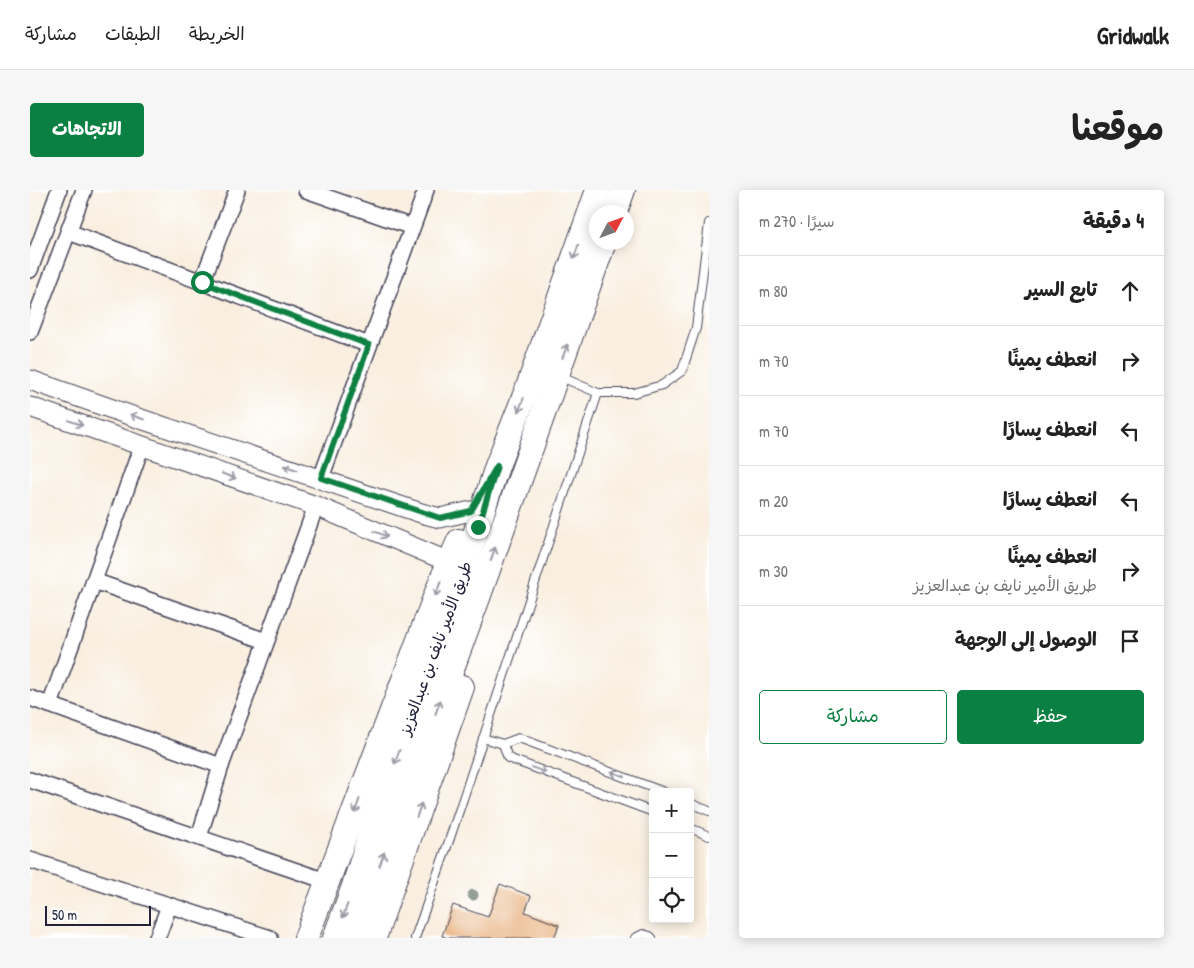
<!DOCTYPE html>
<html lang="ar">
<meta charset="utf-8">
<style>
:root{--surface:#fff;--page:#f6f6f6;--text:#222;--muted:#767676;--line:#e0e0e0;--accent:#0b8043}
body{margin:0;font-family:"Patrick Hand","Playpen Sans Arabic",sans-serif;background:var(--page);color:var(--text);direction:rtl}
.controls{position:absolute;right:15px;bottom:15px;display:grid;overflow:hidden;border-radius:5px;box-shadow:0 2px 12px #0003}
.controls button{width:45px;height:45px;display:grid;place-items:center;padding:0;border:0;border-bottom:1px solid var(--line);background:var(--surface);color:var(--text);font:25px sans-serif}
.compass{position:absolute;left:559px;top:15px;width:45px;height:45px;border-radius:50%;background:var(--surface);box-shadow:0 2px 12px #0003;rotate:49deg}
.scale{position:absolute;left:15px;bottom:12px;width:106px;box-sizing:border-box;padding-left:5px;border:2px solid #22223b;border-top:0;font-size:14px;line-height:18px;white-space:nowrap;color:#22223b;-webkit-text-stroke:4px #fff;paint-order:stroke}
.stop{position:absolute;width:15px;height:15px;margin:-11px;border:4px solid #0b8043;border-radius:50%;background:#fff}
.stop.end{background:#0b8043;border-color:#fff;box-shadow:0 1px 5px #0008}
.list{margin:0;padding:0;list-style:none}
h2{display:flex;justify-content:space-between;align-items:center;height:65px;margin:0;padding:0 20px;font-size:21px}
h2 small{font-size:16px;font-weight:400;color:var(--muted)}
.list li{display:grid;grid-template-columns:32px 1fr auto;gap:15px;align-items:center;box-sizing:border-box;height:70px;padding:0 20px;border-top:1px solid var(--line)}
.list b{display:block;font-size:19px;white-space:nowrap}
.list p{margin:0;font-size:16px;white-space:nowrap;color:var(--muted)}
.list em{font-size:16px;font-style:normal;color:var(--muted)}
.actions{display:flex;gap:10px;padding:15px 20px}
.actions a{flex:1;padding:11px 0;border:1px solid var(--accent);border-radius:5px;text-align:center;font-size:18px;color:var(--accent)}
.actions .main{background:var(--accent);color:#fff}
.icon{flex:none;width:28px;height:28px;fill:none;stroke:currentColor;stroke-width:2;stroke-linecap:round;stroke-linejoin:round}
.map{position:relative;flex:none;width:679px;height:748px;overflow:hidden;direction:ltr;border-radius:5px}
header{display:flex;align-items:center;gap:30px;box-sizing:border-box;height:70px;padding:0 25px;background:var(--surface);border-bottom:1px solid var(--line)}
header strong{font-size:24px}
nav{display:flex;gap:28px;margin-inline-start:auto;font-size:18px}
.intro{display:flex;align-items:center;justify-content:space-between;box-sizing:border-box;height:120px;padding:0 30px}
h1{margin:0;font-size:35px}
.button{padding:12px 22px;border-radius:5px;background:var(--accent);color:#fff;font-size:18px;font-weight:700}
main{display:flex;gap:30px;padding:0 30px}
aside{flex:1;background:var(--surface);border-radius:5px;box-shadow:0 2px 12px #0003}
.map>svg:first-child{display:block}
.building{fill:#e8b281}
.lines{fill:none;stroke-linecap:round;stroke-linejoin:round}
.service-casing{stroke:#424154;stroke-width:10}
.minor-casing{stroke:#424154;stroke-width:18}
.tertiary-casing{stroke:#424154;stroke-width:21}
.primary-casing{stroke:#424154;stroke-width:26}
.service{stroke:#fff;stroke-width:8}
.minor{stroke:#fff;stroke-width:15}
.tertiary{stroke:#fff;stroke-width:19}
.primary{stroke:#fff;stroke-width:24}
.tree{fill:#949f95}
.oneway{stroke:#9c9ca7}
.route{stroke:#0b8043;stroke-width:6}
.labels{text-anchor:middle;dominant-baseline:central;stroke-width:4.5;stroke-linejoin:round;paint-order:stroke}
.street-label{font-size:16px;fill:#22223b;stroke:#fff}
</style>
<header>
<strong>Gridwalk</strong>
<nav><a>الخريطة</a><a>الطبقات</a><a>مشاركة</a></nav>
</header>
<div class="intro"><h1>موقعنا</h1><a class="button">الاتجاهات</a></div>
<main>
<aside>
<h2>4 دقيقة<small>سيرًا · 270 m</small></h2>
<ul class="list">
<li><svg class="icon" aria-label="ahead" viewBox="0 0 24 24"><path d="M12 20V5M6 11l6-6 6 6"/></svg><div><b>تابع السير</b></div><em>80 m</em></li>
<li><svg class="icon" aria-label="right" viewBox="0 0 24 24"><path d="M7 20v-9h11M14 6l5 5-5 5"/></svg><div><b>انعطف يمينًا</b></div><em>70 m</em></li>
<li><svg class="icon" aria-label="left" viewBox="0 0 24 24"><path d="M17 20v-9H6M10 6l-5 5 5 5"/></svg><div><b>انعطف يسارًا</b></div><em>70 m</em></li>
<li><svg class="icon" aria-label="left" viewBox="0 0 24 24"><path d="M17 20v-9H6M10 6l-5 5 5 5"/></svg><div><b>انعطف يسارًا</b></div><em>20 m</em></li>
<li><svg class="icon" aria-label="right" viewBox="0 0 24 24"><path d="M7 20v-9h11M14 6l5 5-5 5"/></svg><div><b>انعطف يمينًا</b><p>طريق الأمير نايف بن عبدالعزيز</p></div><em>30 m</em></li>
<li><svg class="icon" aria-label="arrive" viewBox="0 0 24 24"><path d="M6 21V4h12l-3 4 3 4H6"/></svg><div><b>الوصول إلى الوجهة</b></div></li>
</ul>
<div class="actions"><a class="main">حفظ</a><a>مشاركة</a></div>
</aside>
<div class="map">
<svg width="679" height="748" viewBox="0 0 679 748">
<rect width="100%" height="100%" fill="#fff"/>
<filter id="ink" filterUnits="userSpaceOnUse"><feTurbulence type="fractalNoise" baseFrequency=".02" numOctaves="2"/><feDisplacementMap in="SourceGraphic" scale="10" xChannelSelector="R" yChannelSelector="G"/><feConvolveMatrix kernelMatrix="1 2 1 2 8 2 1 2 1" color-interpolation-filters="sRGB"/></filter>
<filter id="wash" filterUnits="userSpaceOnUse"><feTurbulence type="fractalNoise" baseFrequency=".0096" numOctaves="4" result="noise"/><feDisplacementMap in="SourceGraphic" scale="20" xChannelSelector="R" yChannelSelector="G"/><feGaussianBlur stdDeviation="1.12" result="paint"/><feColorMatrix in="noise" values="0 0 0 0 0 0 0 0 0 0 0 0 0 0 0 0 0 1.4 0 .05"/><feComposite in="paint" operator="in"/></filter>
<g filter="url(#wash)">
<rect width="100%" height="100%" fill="#f9eedf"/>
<g id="blocks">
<polygon class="building" points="470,694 501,706 495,722 529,735 524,748 418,748 412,746 423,715 458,727"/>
</g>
</g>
<g filter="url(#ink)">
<use href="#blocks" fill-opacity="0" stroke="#424154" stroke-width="1"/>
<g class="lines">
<g class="service-casing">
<g id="service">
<polyline points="529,186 568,203"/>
<polyline points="453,548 473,554 489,548 634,602"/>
<polyline points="473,554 478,568 623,622"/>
<polyline points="660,613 679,621"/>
<polyline points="660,638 679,646"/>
<polyline points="385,748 420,648 568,203 604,203 632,195 652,181 666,138 679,33"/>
<polyline points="605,748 613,744 620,746 622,748"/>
</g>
</g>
<g class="minor-casing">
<g id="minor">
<polyline points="276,0 382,37"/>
<polyline points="39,42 339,155"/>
<polyline points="0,80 29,0"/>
<polyline points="172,92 207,0"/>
<polyline points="0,142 54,0"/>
<polyline points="291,288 396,0"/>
<polyline points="64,391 236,451"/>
<polyline points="0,508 191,576"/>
<polyline points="20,515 112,255"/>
<polyline points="0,590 299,692"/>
<polyline points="169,647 191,576 286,316"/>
<polyline points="0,670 240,748"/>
<polyline points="127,748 139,716"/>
</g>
</g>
<g class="tertiary-casing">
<g id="tertiary">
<polyline points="0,190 102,226 391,323 410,328 441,321"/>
<polyline points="0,217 286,316 419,372"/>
</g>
</g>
<g class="primary-casing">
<g id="primary">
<polyline points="585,22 593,0"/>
<polyline points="276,748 412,389 429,351"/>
<polyline points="305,748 323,699 350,613 436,372 467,276 498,197 568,0"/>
<polyline points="323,748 449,405 574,52"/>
<polyline points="344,748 432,497"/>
</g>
</g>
<use href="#service" class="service"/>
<use href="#minor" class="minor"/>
<use href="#tertiary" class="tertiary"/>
<use href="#primary" class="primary"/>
</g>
<circle class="tree" cx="443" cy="705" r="5.5"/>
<defs><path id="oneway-shaft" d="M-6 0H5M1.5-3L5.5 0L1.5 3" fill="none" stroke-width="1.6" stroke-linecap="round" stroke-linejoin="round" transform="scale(1.25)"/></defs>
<g class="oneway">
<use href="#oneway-shaft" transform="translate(546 62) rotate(109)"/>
<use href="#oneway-shaft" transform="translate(535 161) rotate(-70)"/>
<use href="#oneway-shaft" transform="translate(491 215) rotate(111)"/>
<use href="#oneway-shaft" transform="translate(107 227) rotate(-161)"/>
<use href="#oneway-shaft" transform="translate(46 233) rotate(19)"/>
<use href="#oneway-shaft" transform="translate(261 278) rotate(-162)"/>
<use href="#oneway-shaft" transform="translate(199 286) rotate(19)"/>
<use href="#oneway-shaft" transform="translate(351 344) rotate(23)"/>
<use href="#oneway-shaft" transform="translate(463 364) rotate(-71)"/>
<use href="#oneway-shaft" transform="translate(408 399) rotate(110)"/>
<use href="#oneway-shaft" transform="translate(408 517) rotate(-70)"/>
<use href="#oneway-shaft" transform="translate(367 567) rotate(110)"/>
<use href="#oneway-shaft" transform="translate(509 580) rotate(20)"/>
<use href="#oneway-shaft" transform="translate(588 584) rotate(-160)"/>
<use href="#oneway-shaft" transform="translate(327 616) rotate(110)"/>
<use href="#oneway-shaft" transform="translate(389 620) rotate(-71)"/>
<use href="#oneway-shaft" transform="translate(352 669) rotate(-70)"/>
<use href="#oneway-shaft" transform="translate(315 721) rotate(110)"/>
</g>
</g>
<g class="lines" filter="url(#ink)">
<polyline class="route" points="172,92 339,155 291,288 410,328 441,321 467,276 448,337"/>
</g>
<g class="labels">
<g class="street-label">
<text transform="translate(405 458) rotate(-70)">طريق الأمير نايف بن عبدالعزيز</text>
</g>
</g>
</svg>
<div class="controls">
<button>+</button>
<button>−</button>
<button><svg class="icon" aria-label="locate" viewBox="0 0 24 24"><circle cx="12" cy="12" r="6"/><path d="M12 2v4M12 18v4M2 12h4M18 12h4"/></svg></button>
</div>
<svg class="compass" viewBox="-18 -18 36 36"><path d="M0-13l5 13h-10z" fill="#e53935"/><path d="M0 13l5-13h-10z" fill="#767676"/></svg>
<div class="scale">50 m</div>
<div class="stop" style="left:172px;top:92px"></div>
<div class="stop end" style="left:448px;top:337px"></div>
</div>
</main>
